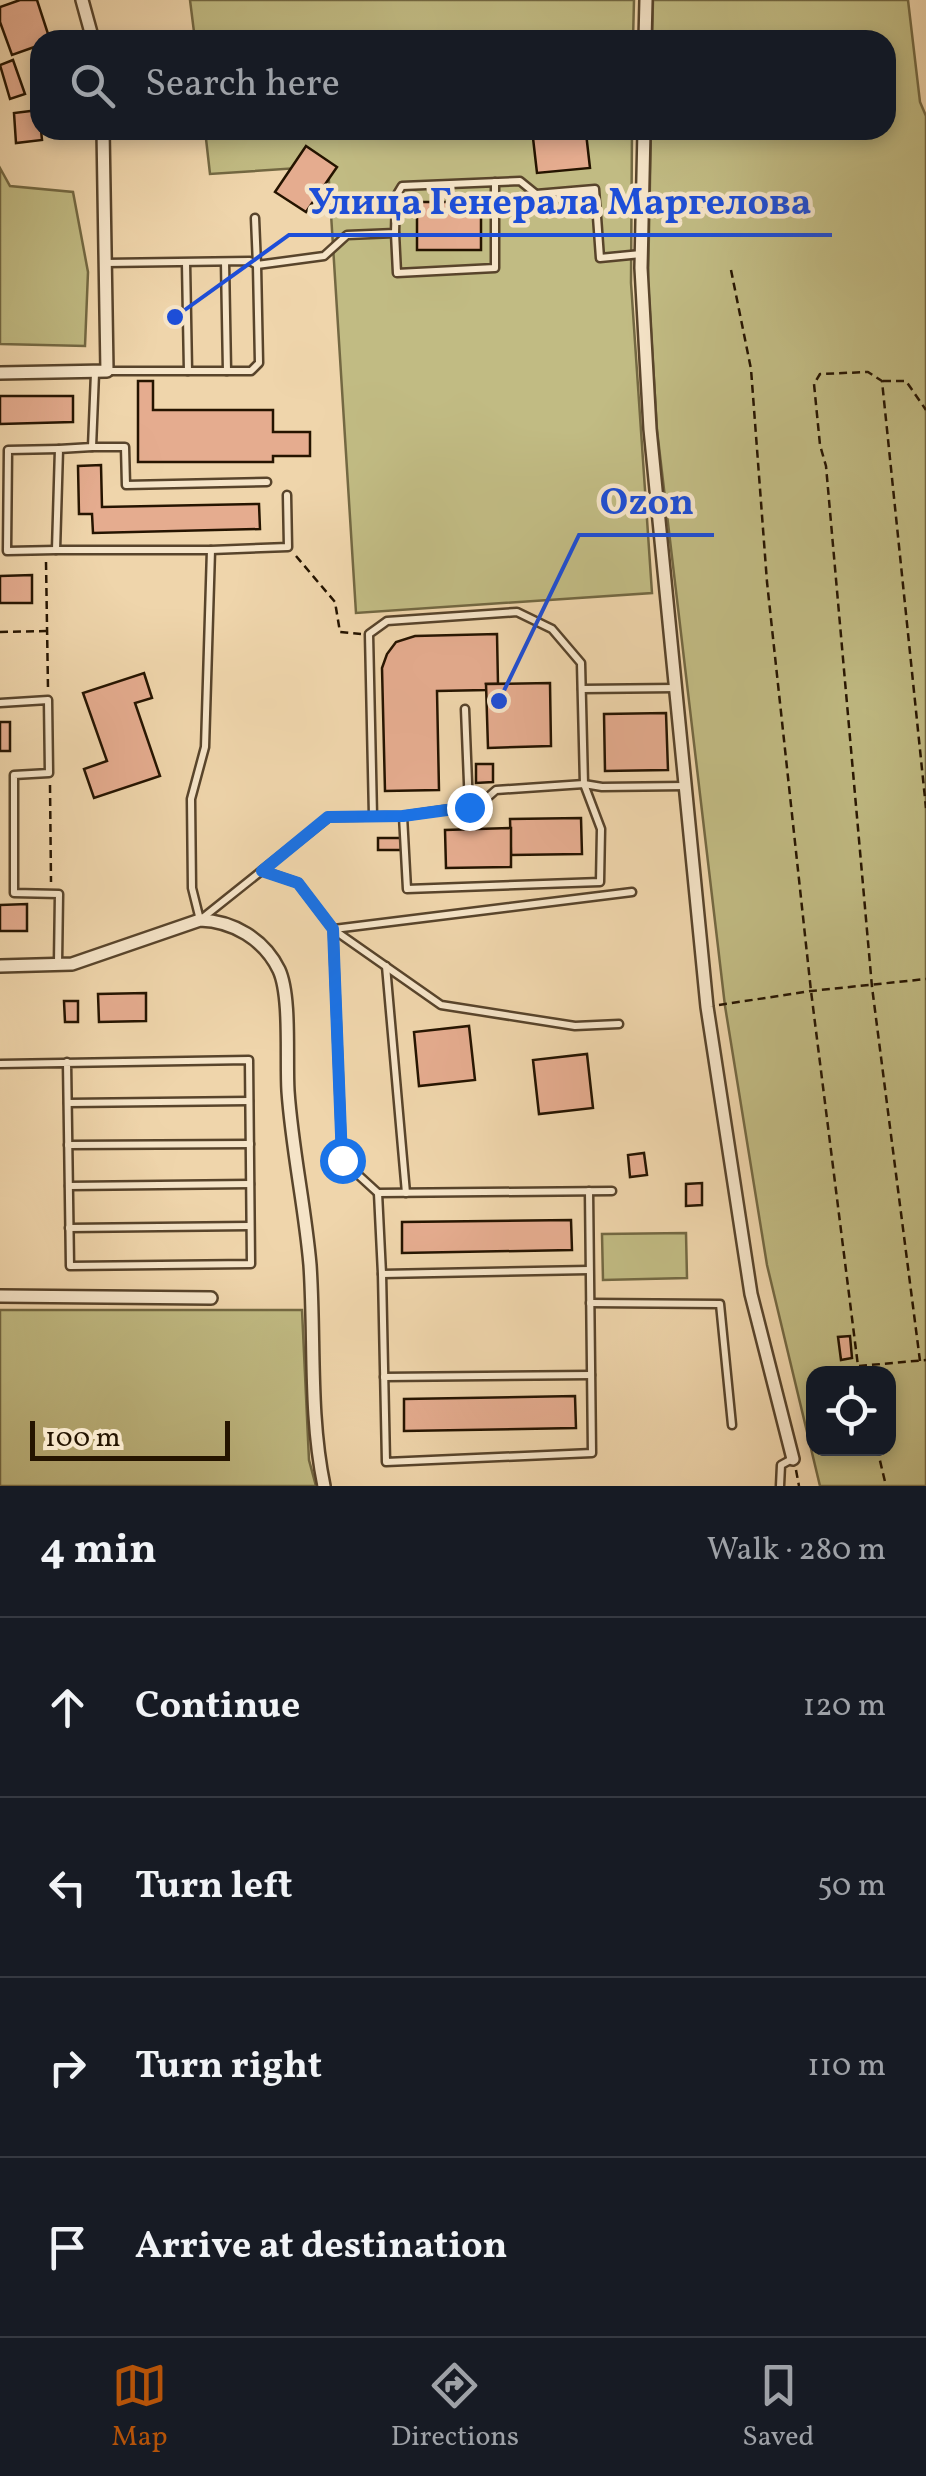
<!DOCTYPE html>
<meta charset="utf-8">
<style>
:root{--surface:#171b24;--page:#242831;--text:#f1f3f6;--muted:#9ea1a6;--line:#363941;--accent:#b45309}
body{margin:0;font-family:Vollkorn,serif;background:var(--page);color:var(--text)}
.controls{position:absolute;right:30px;bottom:30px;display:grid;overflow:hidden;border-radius:20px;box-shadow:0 5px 15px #0003}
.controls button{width:90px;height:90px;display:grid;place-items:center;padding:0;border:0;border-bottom:2px solid var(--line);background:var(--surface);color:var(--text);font:50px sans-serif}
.scale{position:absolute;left:30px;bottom:25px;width:200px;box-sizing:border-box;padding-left:10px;border:5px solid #251400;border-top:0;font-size:28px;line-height:35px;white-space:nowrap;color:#251400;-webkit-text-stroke:8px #f5e4c8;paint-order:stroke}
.stop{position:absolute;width:30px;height:30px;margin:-22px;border:8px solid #1a73e8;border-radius:50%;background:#fff}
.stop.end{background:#1a73e8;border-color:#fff;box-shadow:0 2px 10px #0008}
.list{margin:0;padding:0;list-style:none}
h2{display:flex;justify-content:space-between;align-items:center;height:130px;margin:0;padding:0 40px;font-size:42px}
h2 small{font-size:32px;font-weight:400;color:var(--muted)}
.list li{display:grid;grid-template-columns:65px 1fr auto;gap:30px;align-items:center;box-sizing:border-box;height:180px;padding:0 40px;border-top:2px solid var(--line)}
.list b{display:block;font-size:38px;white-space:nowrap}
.list em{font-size:32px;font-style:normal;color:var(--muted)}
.icon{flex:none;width:55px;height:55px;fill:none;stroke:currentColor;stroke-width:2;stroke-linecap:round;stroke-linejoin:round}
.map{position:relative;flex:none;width:926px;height:1486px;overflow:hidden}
.search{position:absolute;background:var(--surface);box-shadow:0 5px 15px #0003;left:30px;right:30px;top:30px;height:110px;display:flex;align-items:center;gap:25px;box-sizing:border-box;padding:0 35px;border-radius:30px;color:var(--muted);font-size:38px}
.sheet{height:850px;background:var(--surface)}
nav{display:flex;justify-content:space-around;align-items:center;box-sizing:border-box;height:140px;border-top:2px solid var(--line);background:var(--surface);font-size:28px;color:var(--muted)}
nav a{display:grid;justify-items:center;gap:5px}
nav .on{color:var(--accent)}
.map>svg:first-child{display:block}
.green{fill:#c1bb83;stroke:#736842;stroke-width:2.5;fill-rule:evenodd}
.building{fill:#e5ac8f;stroke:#251400;stroke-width:2.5}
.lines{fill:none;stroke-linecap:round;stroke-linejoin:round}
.service-casing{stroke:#58442b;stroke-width:11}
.minor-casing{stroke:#58442b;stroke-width:16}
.path{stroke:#251400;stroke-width:2.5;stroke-dasharray:8 5;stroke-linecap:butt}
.service{stroke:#f5e4c8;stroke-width:6}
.minor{stroke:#f5e4c8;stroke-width:11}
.route{stroke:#1a73e8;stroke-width:12}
.leader{fill:none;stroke:#1d4ed8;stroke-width:4}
.callout-dot{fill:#1d4ed8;stroke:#f5e4c8;stroke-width:4}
.callout-label{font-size:38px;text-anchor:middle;font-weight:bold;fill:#1d4ed8;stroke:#f5e4c8;stroke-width:9;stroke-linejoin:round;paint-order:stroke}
</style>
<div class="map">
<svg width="926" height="1486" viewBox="0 0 926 1486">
<rect width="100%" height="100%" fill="#efd5ab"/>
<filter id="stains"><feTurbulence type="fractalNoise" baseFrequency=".002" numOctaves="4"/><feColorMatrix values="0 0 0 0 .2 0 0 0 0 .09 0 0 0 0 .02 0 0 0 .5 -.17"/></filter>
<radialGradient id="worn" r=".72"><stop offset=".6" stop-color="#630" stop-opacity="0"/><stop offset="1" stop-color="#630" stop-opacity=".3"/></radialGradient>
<g class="green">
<polygon points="190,0 634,0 633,40 195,40"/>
<path d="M653,0H908L920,102L926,116V1486H820L767,1265L725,1006L657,430L648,281L651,130H886V40H652ZM814,1374H888V1448H814Z"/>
<polygon points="205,130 632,130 631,283 652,593 356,613 328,166 210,174"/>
<polygon points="0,168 10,186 73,192 88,272 85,346 0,344"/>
<polygon points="686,1233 687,1278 603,1280 602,1234"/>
<polygon points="0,1310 302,1310 309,1460 316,1486 0,1486"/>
</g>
<g class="building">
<polygon points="20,0 37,0 50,40 40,40 40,45 12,55 0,22 0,7"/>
<polygon points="13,60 25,94 10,99 0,65"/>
<polygon points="39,110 42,140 16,143 14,113"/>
<polygon points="586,133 590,168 537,173 533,138"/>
<polygon points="306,146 337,167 306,212 275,192"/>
<rect x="417" y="202" width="64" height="48"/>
<polygon points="138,381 153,381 153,410 273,410 273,432 310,432 310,456 273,456 273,462 138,462"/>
<polygon points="0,396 73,396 73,422 0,424"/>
<polygon points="101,465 102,507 259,504 260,529 93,533 92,514 79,514 78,466"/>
<polygon points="32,575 32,603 0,603 0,576"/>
<polygon points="497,634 498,684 486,684 487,690 437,691 439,790 385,791 382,668 387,654 396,642 415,636"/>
<polygon points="144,673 152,698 135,703 160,776 94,798 84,769 107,761 83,693"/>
<polygon points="550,683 551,746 488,748 486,684"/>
<polygon points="666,713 668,770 605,771 604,714"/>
<rect x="0" y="722" width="10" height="29"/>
<polygon points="476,764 493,764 493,782 476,783"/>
<polygon points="581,818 582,854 511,855 510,819"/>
<polygon points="511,828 511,867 446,868 445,830"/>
<rect x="378" y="838" width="23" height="12"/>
<polygon points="27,904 27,931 0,931 0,905"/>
<polygon points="146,993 146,1021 99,1022 98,994"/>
<polygon points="64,1001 78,1001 78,1022 65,1022"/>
<polygon points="469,1026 475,1080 419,1086 414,1032"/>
<polygon points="587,1054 593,1108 539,1114 533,1060"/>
<polygon points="644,1153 647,1175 630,1177 628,1155"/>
<polygon points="702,1183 702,1205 686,1206 686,1184"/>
<polygon points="571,1220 572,1250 402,1253 402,1222"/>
<polygon points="850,1336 852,1358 841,1360 838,1337"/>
<polygon points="575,1396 576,1428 404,1431 404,1399"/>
</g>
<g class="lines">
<g class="service-casing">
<g id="service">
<polyline points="255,218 257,265 324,256 347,235 395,233 396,196 402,186 520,181 536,194 595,189 600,258 641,254"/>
<polyline points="395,233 397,273 495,268 495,182"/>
<polyline points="225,262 227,371"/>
<polyline points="105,263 250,261 257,265 259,363 251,371 108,371"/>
<polyline points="186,263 188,371"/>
<polyline points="95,373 92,447 59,449 56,550 211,550 205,747 191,799 192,888 200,920 329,817 403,816 479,805 496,790 584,784 602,787 686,786"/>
<polyline points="92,447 125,447 126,485 267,482"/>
<polyline points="56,550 7,551 8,450 59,449"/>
<polyline points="211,550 288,547 287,495"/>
<polyline points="582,689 676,688"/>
<polyline points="0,703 48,700 49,773 14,775 14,893 59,894 58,963"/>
<polyline points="465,709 469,807"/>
<polyline points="373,816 369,634 387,621 517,612 552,629 581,663 584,784 601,829 600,882 407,889 403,816"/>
<polyline points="263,871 298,883 333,929 342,1160 378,1193 612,1191"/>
<polyline points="334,929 632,892"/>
<polyline points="334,930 441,1005 575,1026 619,1024"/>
<polyline points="386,966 406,1193"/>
<polyline points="0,1064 249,1060 251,1264 70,1266 67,1062"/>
<polyline points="68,1103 249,1101"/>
<polyline points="68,1145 250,1144"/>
<polyline points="69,1186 250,1184"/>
<polyline points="378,1193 382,1274 589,1270"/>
<polyline points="69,1228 250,1226"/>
<polyline points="382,1274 386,1462 592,1453 589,1191"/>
<polyline points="590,1303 720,1304 732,1425"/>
<polyline points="384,1377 591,1375"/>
<polyline points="780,1486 781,1465 792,1459"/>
</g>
</g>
<g class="minor-casing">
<g id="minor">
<polyline points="82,0 93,40"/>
<polyline points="645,40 646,0"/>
<polyline points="644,130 641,268 650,429 707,1007 751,1294 793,1459"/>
<polyline points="0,373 107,371 103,130"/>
<path d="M0,966L72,964L200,920C233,921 264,939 279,970C291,996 286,1059 288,1091C292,1149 305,1207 310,1265C315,1339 309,1414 324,1486"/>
<polyline points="0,1296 211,1298"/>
</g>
</g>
<g class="path">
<polyline points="731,270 751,369 767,582 811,991 859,1374"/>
<polyline points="883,381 906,381 926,410"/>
<polyline points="296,556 335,602 340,632 361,634"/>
<polyline points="46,562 48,689"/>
<polyline points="0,632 46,631"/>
<polyline points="50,785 51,882"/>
<polyline points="719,1005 811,991 926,979"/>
<polyline points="920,1361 872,987 826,466 820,445 814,384 820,374 868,372 882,381 926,808"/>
<polyline points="859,1366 926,1360"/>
<polyline points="877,1448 886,1486"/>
<polyline points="796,1470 799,1486"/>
</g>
<use href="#service" class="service"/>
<use href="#minor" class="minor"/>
</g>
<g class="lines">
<polyline class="route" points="342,1160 333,929 298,883 262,871 328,817 403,816 469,807"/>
</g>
<path class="leader" d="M175 317L289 235H832M499 701L579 535H714"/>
<g class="callout-dot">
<circle cx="175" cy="317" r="10"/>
<circle cx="499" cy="701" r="10"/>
</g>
<g class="callout-label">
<text x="560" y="214">Улица Генерала Маргелова</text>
<text x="647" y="514">Ozon</text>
</g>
<rect width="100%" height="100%" filter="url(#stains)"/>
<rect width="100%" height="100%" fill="url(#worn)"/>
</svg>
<div class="controls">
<button><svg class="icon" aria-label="locate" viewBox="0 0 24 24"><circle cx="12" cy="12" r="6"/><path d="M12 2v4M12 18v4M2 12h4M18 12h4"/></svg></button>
</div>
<div class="scale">100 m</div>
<div class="stop" style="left:342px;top:1160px"></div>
<div class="stop end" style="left:469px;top:807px"></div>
<div class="search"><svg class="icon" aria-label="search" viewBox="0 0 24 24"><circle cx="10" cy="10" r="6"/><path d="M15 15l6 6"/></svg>Search here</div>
</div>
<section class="sheet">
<h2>4 min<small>Walk · 280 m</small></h2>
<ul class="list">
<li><svg class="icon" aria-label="ahead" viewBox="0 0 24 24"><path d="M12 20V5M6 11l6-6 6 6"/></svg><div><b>Continue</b></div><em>120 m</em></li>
<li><svg class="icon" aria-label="left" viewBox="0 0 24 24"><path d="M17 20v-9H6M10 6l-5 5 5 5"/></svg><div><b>Turn left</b></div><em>50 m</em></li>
<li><svg class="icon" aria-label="right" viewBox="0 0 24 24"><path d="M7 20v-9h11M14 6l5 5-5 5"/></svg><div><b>Turn right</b></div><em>110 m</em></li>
<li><svg class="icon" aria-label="arrive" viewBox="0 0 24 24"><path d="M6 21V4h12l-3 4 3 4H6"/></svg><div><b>Arrive at destination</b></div></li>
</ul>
</section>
<nav>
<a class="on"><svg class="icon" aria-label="map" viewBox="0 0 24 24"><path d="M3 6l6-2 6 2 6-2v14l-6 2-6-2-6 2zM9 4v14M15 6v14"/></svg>Map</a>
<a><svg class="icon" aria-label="directions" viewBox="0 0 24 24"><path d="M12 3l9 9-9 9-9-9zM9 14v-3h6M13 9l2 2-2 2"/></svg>Directions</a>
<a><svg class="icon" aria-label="saved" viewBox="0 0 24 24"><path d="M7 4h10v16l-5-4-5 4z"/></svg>Saved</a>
</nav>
